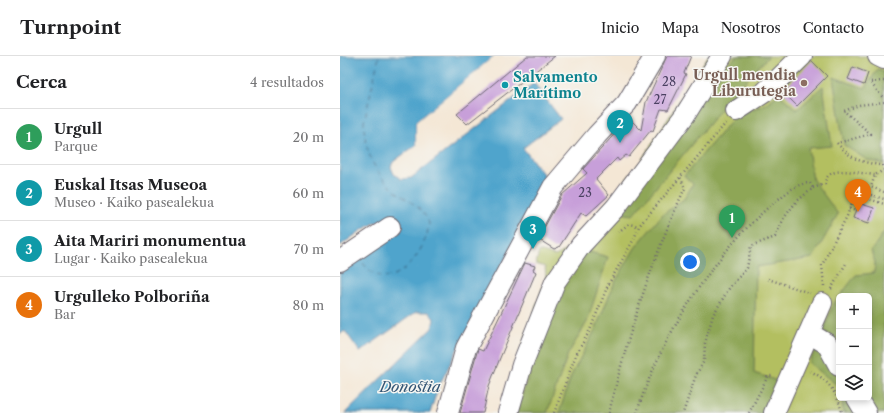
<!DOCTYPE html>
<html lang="es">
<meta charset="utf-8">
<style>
:root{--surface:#fff;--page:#f2f2f2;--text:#202124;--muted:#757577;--line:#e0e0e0;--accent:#1a73e8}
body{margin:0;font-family:"Libre Caslon Text",serif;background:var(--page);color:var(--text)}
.controls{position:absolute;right:12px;bottom:12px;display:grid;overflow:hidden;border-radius:6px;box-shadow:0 2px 6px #0003}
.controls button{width:36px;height:36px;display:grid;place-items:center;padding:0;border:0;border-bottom:1px solid var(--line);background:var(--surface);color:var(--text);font:20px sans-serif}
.you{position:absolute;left:350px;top:206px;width:14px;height:14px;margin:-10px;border:3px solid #fff;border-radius:50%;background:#1a73e8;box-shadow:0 0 0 6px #1a73e833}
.badge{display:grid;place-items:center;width:26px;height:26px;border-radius:50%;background:var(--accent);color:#fff;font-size:13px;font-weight:700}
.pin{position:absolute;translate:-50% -33px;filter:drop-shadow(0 1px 2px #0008)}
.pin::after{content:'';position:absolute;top:21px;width:14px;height:12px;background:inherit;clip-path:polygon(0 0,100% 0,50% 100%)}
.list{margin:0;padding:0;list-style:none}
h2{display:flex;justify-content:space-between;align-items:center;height:52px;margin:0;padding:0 16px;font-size:17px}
h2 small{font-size:13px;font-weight:400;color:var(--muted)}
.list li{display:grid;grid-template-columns:26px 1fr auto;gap:12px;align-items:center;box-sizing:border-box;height:56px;padding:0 16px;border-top:1px solid var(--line)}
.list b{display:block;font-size:15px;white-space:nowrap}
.list p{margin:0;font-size:13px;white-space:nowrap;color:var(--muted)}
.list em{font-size:13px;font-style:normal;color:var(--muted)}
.icon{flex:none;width:22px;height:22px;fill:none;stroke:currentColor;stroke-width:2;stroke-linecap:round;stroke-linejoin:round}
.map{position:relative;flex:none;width:544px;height:357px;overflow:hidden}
header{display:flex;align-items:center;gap:24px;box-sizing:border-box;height:56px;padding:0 20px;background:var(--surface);border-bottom:1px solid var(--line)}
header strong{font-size:19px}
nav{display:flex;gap:22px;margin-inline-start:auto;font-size:14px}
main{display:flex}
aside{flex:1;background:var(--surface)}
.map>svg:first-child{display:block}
.green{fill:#b3bf61;stroke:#6a704e;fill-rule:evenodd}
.forest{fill:#8ea657;stroke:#586449}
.water{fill:#50a4cc;stroke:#396384}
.pier{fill:#f4e7d5}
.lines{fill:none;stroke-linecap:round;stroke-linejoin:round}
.ferry{stroke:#345675;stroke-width:1;stroke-dasharray:5 4;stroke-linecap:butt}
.building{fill:#c79fd9}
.minor-casing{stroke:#6c6771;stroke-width:22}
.path{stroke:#6c6771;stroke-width:2.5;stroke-dasharray:1 3;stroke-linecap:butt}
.minor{stroke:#fff;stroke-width:20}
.education-dot{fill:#8d6e63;stroke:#f6f6f2;stroke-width:1.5}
.culture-dot{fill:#0f9aa8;stroke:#f6f6f2;stroke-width:1.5}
.labels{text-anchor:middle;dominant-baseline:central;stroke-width:3;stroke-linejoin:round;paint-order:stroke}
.number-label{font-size:12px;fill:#4b4162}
.education-label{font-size:14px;font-weight:bold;fill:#785e54;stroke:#f6f6f2;text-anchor:end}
.culture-label{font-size:14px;font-weight:bold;fill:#0d838f;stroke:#f6f6f2;text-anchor:start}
.water-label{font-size:15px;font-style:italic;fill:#345675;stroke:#f6f6f2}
</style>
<header>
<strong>Turnpoint</strong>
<nav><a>Inicio</a><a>Mapa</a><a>Nosotros</a><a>Contacto</a></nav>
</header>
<main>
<aside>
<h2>Cerca<small>4 resultados</small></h2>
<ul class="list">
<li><span class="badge" style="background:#2e9e5b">1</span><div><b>Urgull</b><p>Parque</p></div><em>20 m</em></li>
<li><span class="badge" style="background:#0f9aa8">2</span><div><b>Euskal Itsas Museoa</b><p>Museo · Kaiko pasealekua</p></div><em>60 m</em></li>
<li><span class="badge" style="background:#0f9aa8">3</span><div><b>Aita Mariri monumentua</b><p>Lugar · Kaiko pasealekua</p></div><em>70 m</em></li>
<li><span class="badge" style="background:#e8710a">4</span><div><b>Urgulleko Polboriña</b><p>Bar</p></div><em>80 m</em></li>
</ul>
</aside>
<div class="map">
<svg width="544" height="357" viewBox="0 0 544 357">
<rect width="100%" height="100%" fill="#f6f6f2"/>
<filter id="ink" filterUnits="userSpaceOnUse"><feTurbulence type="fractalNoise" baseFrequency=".025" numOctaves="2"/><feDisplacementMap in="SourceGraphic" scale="8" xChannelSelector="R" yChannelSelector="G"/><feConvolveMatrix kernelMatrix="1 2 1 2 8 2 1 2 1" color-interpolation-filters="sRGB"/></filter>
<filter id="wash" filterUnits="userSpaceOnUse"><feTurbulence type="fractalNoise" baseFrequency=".012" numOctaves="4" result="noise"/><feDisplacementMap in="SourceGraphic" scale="16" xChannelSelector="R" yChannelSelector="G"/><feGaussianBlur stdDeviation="0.9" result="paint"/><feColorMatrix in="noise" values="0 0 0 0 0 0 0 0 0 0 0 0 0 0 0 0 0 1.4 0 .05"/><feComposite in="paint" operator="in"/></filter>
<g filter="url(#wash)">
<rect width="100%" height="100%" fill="#f4e7d5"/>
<path class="green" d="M368,0H544V357H165L179,300L206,221L205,211L196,208L199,195L215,200L231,192L301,105ZM499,240H529V342H499Z"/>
<g class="forest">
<polygon points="397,0 429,0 396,35 293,159 280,157 376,18"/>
<polygon points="538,13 544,15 544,108 527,104 504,89 493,21 525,32"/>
<polygon points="483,30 492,90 468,92 473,124 498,158 473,202 416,211 414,317 438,325 424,357 219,357 231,320 255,274 274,228 295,192 322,159 344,143 353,128 344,120 396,59 426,48 439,38 457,54"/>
<polygon points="544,176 544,357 533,357 524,342 529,342 529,240 500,240 516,219 534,217 535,206 531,195"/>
<polygon points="246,195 268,201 247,266 228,298 207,357 176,357 221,224"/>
<polygon points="499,241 499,289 496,282 483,275 494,247"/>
<polygon points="477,289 499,320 499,334 497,329 469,307"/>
<polygon points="502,342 510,342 519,357 503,357"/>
</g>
<path class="water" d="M0,0H154L76,66V89L53,106L51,111L54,118L61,123L71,122L194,27L221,63L183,92L204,119L205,129L117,294L98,332L90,357H5L92,272L94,263L89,256H76L20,296L5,275L0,278V217L60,176L63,170C45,152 16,179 0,190Z"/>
<polygon class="pier" points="154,0 156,0 155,2 78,67 78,87 76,89 76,66"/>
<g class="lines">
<path class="ferry" d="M23,207C50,244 87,197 89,167C84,154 75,149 64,141C37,124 24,97 24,66L39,0"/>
</g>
<g id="blocks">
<g class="building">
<polygon points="187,0 215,0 127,68 117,58"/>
<polygon points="327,0 351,0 344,17 346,18 328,54 321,53 313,75 311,74 289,101 286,99 279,105 277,102 256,123 269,139 246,160 241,157 219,191 214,193 198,183 222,139 247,117 243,113 289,62 301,74 306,46"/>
<polygon points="472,5 487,20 457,50 442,35"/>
<polygon points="513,11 528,17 524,29 508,23"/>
<polygon points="518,147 534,152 529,167 513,162"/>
<polygon points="185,207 195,210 193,214 196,216 160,302 149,330 143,357 120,357 137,296 138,293 143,295"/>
</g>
</g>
</g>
<g filter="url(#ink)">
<use href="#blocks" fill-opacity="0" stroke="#6c6771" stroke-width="1"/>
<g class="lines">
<g class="minor-casing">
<g id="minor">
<polyline points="538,0 544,3"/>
<polyline points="396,55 425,36 462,0"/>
<polyline points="0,205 50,171"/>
<polyline points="469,277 487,288 499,310"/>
<polyline points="517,342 526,357"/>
<polyline points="108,357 126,292 213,131 257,79 287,47 315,0"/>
<polyline points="168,357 182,309 215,226 241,189 276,151 345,59 382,0"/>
<polyline points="434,357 482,247"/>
</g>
</g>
<g class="path">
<polyline points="544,25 530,26 544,43"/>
<path d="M544,46L519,49L504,55L531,78L497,87C514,106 520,105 544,110"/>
<polyline points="544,114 535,119 531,131 544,136"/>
<path d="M473,132L485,128C486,107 521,118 535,119"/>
<polyline points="531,139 544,143"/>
<polyline points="509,153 516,155"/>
<polyline points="278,176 289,168 299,170"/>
<polyline points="428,223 470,237"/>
<polyline points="484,230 482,209 507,160 515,138 544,148"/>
<polyline points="491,233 507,206"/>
<path d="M470,315C488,323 498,338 502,357"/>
<polyline points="214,357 236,299 250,274 268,229 294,183 299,170 386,67"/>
<path d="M269,357C287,281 312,203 345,132L340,121"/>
<path d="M297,357C318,285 377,192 436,145C447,137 456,127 470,127L473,132L456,146L444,162L435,181L411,190L407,212L390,231L373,259L365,287L364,305L356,319L343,357"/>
<polyline points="409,357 428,320 432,320"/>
</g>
<use href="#minor" class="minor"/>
</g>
</g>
<circle class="education-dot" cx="464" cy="27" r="4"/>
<circle class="culture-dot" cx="165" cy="29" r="4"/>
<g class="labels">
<g class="number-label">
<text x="329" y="25">28</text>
<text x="320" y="43">27</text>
<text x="245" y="136">23</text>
</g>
<g class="education-label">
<text x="456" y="19">Urgull mendia<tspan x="456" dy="16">Liburutegia</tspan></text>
</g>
<g class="culture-label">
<text x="173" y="21">Salvamento<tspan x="173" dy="16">Marítimo</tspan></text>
</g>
<g class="water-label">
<text x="70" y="330">Donostia</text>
</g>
</g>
</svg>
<div class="controls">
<button>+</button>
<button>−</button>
<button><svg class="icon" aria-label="layers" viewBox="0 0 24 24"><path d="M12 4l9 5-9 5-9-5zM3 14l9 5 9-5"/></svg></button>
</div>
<div class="you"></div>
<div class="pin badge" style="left:392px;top:182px;background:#2e9e5b">1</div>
<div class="pin badge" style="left:280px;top:87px;background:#0f9aa8">2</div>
<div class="pin badge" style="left:193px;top:193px;background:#0f9aa8">3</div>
<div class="pin badge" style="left:518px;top:156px;background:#e8710a">4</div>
</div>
</main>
